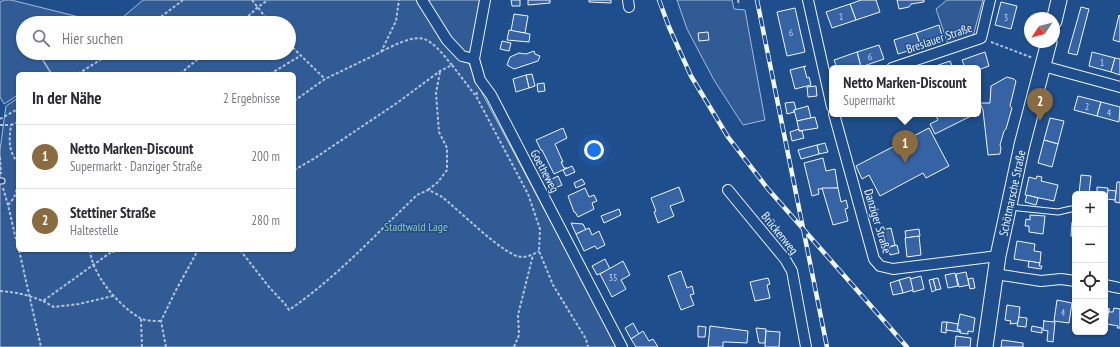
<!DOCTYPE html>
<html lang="de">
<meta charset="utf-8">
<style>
:root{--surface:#fff;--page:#f2f2f3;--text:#2b2b33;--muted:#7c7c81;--line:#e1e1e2;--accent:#8a6a3f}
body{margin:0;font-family:"PT Sans Narrow",sans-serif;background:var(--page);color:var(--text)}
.controls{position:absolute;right:12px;bottom:12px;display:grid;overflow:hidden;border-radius:6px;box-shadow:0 1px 3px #0004}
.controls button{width:36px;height:36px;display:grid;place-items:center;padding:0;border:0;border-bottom:1px solid var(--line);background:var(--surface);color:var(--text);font:20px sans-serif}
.compass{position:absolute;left:1024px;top:12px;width:36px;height:36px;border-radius:50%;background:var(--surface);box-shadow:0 1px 3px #0004;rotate:235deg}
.you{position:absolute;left:594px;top:150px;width:14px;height:14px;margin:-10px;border:3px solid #fff;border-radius:50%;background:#1a73e8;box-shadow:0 0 0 6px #1a73e833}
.badge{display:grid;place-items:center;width:26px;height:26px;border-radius:50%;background:var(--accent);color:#fff;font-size:13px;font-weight:700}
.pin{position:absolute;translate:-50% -33px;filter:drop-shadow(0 1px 2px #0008)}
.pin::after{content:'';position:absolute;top:21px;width:14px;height:12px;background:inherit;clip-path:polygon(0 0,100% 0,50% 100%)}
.popup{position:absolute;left:829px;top:65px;width:152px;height:52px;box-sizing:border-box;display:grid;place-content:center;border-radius:6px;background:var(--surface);filter:drop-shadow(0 1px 3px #0005);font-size:13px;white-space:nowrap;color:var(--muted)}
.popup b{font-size:15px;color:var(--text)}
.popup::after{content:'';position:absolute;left:50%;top:100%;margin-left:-8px;border:8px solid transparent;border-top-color:var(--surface)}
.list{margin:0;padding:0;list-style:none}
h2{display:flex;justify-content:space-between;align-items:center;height:52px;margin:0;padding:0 16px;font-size:17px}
h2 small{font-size:13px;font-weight:400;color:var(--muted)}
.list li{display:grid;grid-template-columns:26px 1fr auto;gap:12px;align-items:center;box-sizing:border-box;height:64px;padding:0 16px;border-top:1px solid var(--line)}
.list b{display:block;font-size:15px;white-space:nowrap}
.list p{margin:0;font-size:13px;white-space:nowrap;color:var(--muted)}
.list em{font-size:13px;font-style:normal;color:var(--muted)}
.icon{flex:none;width:22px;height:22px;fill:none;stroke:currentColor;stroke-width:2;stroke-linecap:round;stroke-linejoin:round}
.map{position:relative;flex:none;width:1120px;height:347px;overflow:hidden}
.search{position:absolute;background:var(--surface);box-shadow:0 1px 3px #0004;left:16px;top:16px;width:280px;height:44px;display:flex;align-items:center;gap:10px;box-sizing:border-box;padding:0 14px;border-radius:22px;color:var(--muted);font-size:15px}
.panel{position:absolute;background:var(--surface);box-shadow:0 1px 3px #0004;left:16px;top:72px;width:280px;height:180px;border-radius:6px}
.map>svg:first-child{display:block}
.green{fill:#305b95;stroke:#a8bbd7}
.building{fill:#3563a3;stroke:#f2f6ff}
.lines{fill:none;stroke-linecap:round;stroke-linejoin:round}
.service-casing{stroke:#f2f6ff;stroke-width:7}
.minor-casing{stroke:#f2f6ff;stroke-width:12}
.primary-casing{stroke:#f2f6ff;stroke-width:17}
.path{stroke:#b3c4dc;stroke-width:2;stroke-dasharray:3 2;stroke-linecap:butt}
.service{stroke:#1f4e8c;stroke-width:5}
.minor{stroke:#1f4e8c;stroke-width:10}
.primary{stroke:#1f4e8c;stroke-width:15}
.rail-casing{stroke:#f2f6ff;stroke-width:4.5}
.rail{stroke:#1f4e8c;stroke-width:3;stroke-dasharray:9;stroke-linecap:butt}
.labels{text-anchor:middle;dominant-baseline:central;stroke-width:3;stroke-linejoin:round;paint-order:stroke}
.number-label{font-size:10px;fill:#c3d1e8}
.street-label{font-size:12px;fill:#f2f6ff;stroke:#1f4e8c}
.park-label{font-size:12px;fill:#97c8a6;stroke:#1f4e8c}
</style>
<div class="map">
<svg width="1120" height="347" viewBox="0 0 1120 347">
<rect width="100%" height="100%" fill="#1f4e8c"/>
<g class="green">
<polygon points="4,0 11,0 103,23 23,23 23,53 38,53 51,74 18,74 18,95 4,104 0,97 0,2"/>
<polygon points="143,0 480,0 469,64 483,95 618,347 0,347 0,150 6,106 18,98 18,250 294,250 294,74 52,74 39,53 289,53 289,23 116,23"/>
<polygon points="677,0 732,0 734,9 745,10 765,120 743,125 714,80 687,29"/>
<polygon points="947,0 983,0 973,36 948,44 936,9"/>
</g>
<g class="building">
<polygon points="511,0 520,0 520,6 512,6"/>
<polygon points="528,0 550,0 550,3 528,5"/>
<polygon points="589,0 611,0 611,3 589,2"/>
<polygon points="861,0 876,0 880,12 856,20 850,4"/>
<polygon points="897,0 924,0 924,2 911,4 909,7 899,9"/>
<polygon points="1001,2 1017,6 1011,29 995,25"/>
<polygon points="850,4 856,20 832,28 826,12"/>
<polygon points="1081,7 1089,9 1077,55 1068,53"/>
<polygon points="795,8 805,52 787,56 777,12"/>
<polygon points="514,14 528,16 525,33 511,31"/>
<polygon points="1119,15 1120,16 1120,42 1113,40"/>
<polygon points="939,25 943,39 921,47 916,33"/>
<polygon points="509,30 530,34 529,42 507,40"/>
<polygon points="708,32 709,40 699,41 698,33"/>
<polygon points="916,33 921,47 898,54 894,40"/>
<polygon points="502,41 511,43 509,51 500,49"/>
<polygon points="879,45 884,59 861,67 857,52"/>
<polygon points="534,51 535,54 540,56 538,61 514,69 507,65 510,57 519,53 526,54"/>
<polygon points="857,52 861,67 857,68 837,68 834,60"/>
<polygon points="985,52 989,66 978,70 978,68 965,68 962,60"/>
<polygon points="1092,52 1115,58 1111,72 1089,66"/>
<polygon points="1115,58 1120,59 1120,75 1111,72"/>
<polygon points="950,61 953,68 930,68"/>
<polygon points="806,66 804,67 807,78 809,77 811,85 795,89 790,70"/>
<polygon points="532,74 535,86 529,88 526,75"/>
<polygon points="526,75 529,88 516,92 513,79"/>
<polygon points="1007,77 1014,79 1016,81 1010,106 1012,108 1006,129 1004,131 1000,145 1001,148 1000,154 988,155 983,110 980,103 990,103 991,86"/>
<polygon points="544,83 545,91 538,92 537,84"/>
<polygon points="816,86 817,96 808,97 807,87"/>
<polygon points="1078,96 1101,102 1097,116 1074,110"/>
<polygon points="794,102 796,109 794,110 794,112 787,114 785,103"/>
<polygon points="1101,102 1120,107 1119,122 1097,116"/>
<polygon points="808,106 811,118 797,121 794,110"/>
<polygon points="935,114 975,114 935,134 930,124 938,120"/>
<polygon points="815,117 818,128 799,131 797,121"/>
<polygon points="1050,118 1064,121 1058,144 1044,140"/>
<polygon points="563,128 567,138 555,144 563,162 561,162 564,168 567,168 554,174 542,150 541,150 536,140"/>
<polygon points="929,128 949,166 926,178 923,173 880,196 869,175 862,179 856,166"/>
<polygon points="799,129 799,131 802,131 804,138 792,141 790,132"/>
<polygon points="1044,140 1058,144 1052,167 1038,163"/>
<polygon points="825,143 828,152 819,154 817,145"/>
<polygon points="817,145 819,154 801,159 798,150"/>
<polygon points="823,158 826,171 835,169 838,188 818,189 819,194 812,196 804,163"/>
<polygon points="572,166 575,172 566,176 563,170"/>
<polygon points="1081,175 1091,176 1089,194 1079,194"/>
<polygon points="558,176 562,185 553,189 548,181"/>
<polygon points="1037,176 1042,177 1041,181 1058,185 1054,201 1025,195 1029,177 1036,179"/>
<polygon points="582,179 585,184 576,188 574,183"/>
<polygon points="1117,182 1120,182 1120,203 1115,202"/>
<polygon points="679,187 684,201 670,206 674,216 658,223 654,212 656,211 651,198"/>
<polygon points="1097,187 1108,188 1106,210 1105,210 1105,194 1097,194"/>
<polygon points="585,188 589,197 594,195 597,201 592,203 594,209 578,217 575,212 574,212 568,196"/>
<polygon points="822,188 838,188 841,202 846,200 848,208 845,209 848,221 833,225"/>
<polygon points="1108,190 1116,191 1115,200 1107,199"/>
<polygon points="1027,195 1038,198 1036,205 1025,202"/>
<polygon points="619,209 621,215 604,223 601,216"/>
<polygon points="1030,215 1045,216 1043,234 1029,232 1029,226 1025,226 1026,219 1030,220"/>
<polygon points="1072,222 1075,222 1075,236 1071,236"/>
<polygon points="571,223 583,224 586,230 576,234"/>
<polygon points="589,228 592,235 599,231 605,245 597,249 595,246 584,251 576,234"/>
<polygon points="891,228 895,245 882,249 877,231"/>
<polygon points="919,229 920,236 906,238 905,231"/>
<polygon points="919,236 921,255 907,257 905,238"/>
<polygon points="1017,241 1035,244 1034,251 1041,252 1040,263 1014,259"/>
<polygon points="897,245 899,253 890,255 889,247"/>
<polygon points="605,259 610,269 597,275 592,266"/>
<polygon points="623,261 630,275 621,280 626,289 612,297 600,274"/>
<polygon points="1029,261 1040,263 1039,266 1042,266 1041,269 1028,267"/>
<polygon points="681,271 687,288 692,286 694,294 690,295 694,305 681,310 668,276"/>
<polygon points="966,272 969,285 959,287 956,274"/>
<polygon points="955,273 958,286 948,288 945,275"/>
<polygon points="921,276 924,289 913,292 910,279"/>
<polygon points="910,277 913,290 903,293 899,280"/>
<polygon points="768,278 770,284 767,285 770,298 755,301 750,282"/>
<polygon points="938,278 941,289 936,290 933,279"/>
<polygon points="973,278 975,288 970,289 968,279"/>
<polygon points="933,279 936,290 932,292 929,280"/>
<polygon points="899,280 903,293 893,295 890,283"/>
<polygon points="1057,300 1072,303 1069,323 1054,321"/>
<polygon points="1007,305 1020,307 1018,323 1010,324 1011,321 1005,320"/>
<polygon points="1109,308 1109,312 1113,312 1114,308 1120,309 1120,328 1117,328 1118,326 1107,324"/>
<polygon points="960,314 975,318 973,332 968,331 968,334 960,333 960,330 957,330"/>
<polygon points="1019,317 1027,318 1026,327 1017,326"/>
<polygon points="1044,320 1044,321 1055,322 1053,342 1047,341 1048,331 1043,330"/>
<polygon points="942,322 947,322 946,333 941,332"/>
<polygon points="947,322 958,324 957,330 960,330 960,332 946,330"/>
<polygon points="633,323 639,334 631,339 625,328"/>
<polygon points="698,326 706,327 705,337 698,337"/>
<polygon points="710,326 748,331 747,343 727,342 723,342 723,347 708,347"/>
<polygon points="1032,326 1042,328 1042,333 1031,331"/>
<polygon points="756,328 766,329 765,343 759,343"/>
<polygon points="643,331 649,341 653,339 658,347 636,347 631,339"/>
<polygon points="766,331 780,332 779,347 765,347"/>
<polygon points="956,336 971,338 970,347 955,347"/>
<polygon points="1002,340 1023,343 1023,347 1001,347"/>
</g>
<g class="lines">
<g class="service-casing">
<g id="service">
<polyline points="0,181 2,181"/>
<polyline points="1010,207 1058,212 1071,209"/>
</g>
</g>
<g class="minor-casing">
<g id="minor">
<polyline points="422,0 447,40 462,56 474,59"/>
<polyline points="485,0 474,59 480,80 491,95 622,347"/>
<polyline points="628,0 629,7"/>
<polyline points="808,0 832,107"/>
<polyline points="1043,66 1120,87"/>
<polyline points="892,68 981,38 990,0"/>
<polyline points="834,114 874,259 880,266 893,269 998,256"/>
<polyline points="728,190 785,259 792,271 806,347"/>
<polyline points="995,274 1041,281 1061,279 1075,281"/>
<polyline points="1105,285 1120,288"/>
</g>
</g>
<g class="primary-casing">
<g id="primary">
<polyline points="1054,21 1059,0"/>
<polyline points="985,347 998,256 1022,145 1049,42"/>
</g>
</g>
<g class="path">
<polyline points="252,0 270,23"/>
<polyline points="738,0 739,5"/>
<polyline points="153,23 183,0"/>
<polyline points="241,23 258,7 268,0"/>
<polyline points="991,42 1033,58"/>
<polyline points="289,44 325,79"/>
<path d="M382,51C393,46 413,35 424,39C435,43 444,56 452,65"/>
<polyline points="78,74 111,53"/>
<polyline points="180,74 205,53"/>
<polyline points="270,74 300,56"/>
<polyline points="477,92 476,96 528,194 540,229 539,251 553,285 586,339 588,347"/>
<polyline points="294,101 325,79 381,52 396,21 399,0"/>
<polyline points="0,119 18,109"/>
<path d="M18,122L11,125C9,141 8,150 18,163"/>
<polyline points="0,125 11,125"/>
<polyline points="0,157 1,174"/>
<polyline points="294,170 315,158 397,103 440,71 452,65 475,95"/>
<polyline points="3,188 8,205 18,248"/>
<polyline points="428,190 438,182 447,170 447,148 439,132 436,93 440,72"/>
<polyline points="8,205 14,198 18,186"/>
<polyline points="19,250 41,347"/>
<path d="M90,250C92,275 119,306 140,318C145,321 155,321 161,321"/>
<path d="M240,250L269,287L285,304L289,310C336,278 376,234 417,195L428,190C432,192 438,194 442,197C457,208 506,258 522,257C528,257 534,254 539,251"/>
<polyline points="112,252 127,250"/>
<path d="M0,291C16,292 28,295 43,301L114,250"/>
<polyline points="43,301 54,307 79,304 113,296"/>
<polyline points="141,319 142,347"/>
<polyline points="166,347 161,321 175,292 198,250"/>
<polyline points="514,347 519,335 518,315 533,255"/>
</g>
<use href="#service" class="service"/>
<use href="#minor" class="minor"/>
<use href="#primary" class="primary"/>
<g class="rail-casing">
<g id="rail">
<polyline points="659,0 669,27 691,76 728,137 768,189 907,347"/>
<polyline points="757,0 827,347"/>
</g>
</g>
<use href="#rail" class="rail"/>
</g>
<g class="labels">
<g class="number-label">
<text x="841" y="16">1</text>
<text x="1006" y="17">3</text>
<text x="791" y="32">6</text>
<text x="870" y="56">6</text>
<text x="1102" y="62">1</text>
<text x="1087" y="106">2</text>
<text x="1109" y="112">4</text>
<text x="613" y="277">35</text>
<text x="1063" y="312">4</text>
</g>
<g class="street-label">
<text transform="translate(939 38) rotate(-19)">Breslauer Straße</text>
<text transform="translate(545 171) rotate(62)">Goetheweg</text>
<text transform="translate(1012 193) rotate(-78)">Schötmarsche Straße</text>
<text transform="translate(878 221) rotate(73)">Danziger Straße</text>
<text transform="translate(780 233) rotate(51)">Brückenweg</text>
</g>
<g class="park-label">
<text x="416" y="226">Stadtwald Lage</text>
</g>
</g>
</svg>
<div class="controls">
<button>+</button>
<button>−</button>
<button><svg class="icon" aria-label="locate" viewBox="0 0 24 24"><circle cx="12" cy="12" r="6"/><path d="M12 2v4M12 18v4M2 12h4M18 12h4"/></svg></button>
<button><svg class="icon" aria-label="layers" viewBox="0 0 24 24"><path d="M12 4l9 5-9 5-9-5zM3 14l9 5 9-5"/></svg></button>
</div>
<svg class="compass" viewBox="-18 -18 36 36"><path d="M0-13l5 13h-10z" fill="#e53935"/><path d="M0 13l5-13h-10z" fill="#7c7c81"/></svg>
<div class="you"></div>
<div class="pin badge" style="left:905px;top:163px">1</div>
<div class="popup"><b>Netto Marken-Discount</b>Supermarkt</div>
<div class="pin badge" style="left:1040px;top:121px">2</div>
<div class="search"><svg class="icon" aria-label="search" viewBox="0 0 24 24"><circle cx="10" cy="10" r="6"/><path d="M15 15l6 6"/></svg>Hier suchen</div>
<section class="panel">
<h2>In der Nähe<small>2 Ergebnisse</small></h2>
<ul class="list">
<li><span class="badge">1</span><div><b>Netto Marken-Discount</b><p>Supermarkt · Danziger Straße</p></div><em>200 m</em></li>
<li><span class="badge">2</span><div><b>Stettiner Straße</b><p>Haltestelle</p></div><em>280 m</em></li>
</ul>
</section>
</div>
